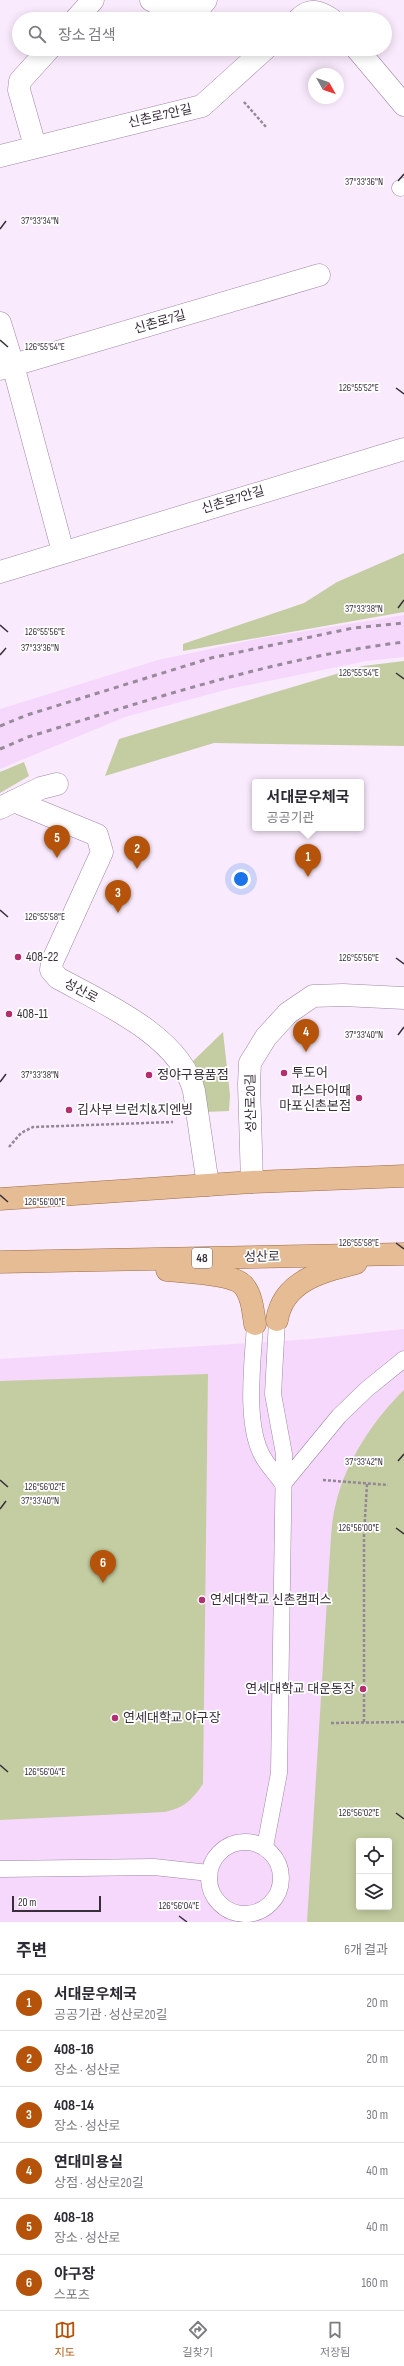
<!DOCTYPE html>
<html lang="ko">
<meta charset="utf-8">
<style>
:root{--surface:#fff;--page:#f7f7f7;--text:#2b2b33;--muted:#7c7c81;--line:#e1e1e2;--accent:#b45309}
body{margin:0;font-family:"Sofia Sans Condensed","Noto Sans KR",sans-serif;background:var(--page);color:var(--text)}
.controls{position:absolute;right:12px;bottom:12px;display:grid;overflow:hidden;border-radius:4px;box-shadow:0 2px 10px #0003}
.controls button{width:36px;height:36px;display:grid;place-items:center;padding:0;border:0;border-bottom:1px solid var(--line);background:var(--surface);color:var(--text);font:20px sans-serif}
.compass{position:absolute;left:308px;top:68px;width:36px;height:36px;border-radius:50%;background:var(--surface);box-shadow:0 2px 10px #0003;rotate:130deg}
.scale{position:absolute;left:12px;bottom:10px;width:89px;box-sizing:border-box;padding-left:4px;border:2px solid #382e3a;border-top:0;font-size:11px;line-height:14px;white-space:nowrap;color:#382e3a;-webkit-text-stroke:3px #fff;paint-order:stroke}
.you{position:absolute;left:241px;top:879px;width:14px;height:14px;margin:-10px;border:3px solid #fff;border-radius:50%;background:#1a73e8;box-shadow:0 0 0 6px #1a73e833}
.badge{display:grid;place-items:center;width:26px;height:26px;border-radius:50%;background:var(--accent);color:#fff;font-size:13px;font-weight:700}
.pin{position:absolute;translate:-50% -33px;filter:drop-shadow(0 1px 2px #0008)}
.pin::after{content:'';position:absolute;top:21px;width:14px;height:12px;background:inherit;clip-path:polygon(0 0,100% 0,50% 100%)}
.popup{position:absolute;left:252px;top:779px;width:112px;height:52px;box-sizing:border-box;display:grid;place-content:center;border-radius:4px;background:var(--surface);filter:drop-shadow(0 1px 3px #0005);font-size:13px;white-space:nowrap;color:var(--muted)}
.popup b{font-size:15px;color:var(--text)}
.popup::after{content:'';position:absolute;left:50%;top:100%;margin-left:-8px;border:8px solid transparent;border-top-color:var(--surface)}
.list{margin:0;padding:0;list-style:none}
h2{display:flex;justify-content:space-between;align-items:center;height:52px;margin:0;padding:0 16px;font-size:17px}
h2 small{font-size:13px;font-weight:400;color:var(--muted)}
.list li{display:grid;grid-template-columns:26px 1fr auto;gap:12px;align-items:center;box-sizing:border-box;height:56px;padding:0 16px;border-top:1px solid var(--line)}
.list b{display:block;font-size:15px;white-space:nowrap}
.list p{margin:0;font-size:13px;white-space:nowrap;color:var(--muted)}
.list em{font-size:13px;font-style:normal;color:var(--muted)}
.icon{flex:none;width:22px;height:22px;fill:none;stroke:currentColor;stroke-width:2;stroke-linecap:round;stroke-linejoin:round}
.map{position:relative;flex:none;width:404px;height:1922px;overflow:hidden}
.search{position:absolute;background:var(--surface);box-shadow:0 2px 10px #0003;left:12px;right:12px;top:12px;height:44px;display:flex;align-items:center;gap:10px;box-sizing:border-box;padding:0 14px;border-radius:22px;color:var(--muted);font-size:15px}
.sheet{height:388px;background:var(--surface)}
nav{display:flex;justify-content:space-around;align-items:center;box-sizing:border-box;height:56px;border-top:1px solid var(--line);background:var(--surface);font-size:11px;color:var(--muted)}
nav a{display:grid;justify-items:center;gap:2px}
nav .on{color:var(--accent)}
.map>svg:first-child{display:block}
.built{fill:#f6d8fd;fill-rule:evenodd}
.green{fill:#c4cda1;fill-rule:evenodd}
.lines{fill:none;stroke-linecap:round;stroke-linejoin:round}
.service-casing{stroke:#9f87a4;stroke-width:17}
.minor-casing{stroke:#9f87a4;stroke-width:23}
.primary-casing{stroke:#9d6d46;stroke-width:23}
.path{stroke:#938696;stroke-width:2.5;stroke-dasharray:3 2;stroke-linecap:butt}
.service{stroke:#fff;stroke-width:16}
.minor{stroke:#fff;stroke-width:22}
.primary{stroke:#e5bc94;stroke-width:22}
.rail{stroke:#978a99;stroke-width:3;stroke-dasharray:5 5;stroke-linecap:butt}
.ticks{fill:none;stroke:#382e3a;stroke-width:1.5}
.poi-dot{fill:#b42d6f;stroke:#fff;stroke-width:1.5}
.labels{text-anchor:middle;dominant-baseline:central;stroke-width:3.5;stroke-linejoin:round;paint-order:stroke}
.shield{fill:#fff;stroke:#746d75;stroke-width:1}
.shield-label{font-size:12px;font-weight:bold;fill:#382e3a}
.street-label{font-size:13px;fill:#382e3a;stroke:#fff}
.poi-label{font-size:13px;fill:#382e3a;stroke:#fff;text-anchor:start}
.ticks-label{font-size:10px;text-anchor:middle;fill:#382e3a;stroke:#fff;stroke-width:3.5;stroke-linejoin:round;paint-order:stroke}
</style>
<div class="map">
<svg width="404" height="1922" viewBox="0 0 404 1922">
<rect width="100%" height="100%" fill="#faeafd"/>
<g class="built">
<polygon points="404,615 404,657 366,661 229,689 125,717 0,769 0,709 158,660 257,639"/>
<path d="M404,1329V1922H0V1359L312,1339ZM359,1841H389V1907H359Z"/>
</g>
<g class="green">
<polygon points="404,553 404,612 183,651 183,644 304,603 337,582"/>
<polygon points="404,661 404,746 214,743 105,776 119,739 363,666"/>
<polygon points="24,762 29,776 0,793 0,772"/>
<polygon points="223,1032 230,1095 229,1111 206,1112 192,1062"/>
<path d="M208,1374L203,1784C191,1801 185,1807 165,1812L0,1820V1381Z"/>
<path d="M404,1390V1922H307L331,1536C332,1525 333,1514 336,1503C346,1461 374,1419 404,1390ZM359,1841H389V1907H359Z"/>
</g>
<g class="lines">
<g class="service-casing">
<g id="service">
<polyline points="400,188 404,186"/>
<path d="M255,1324C253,1361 244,1424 263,1457C268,1466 277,1475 283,1484"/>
<polyline points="283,1484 339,1416 367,1389 404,1359"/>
<circle cx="245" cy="1878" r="36"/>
<polyline points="265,1847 279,1773 284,1454 273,1394 277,1320"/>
<polyline points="0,1869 154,1867 209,1873"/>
</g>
</g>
<g class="minor-casing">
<g id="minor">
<polyline points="151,0 172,11 200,7 206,0"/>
<polyline points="76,19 93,0"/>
<path d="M299,19C310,8 319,11 331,19"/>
<polyline points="357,49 404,105"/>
<polyline points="35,146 19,90 20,81 49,49"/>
<polyline points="0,156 202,106 265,49"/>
<polyline points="0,323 13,365 63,552"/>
<polyline points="0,369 319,275"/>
<polyline points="0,572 404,449"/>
<path d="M14,801L97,835L102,852L52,962L51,970L58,978C103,1003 180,1036 194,1091L208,1185"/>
<polyline points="0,808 41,788 57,784"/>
<polyline points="252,1182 249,1084 250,1063 266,1037 288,1013 313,996 343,995 404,998"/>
</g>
</g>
<g class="primary-casing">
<g id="primary">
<polyline points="0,1199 252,1182 404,1176"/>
<polyline points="0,1262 404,1254"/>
<path d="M167,1270C184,1272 232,1273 243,1285C252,1295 253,1311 255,1324"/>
<path d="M277,1320C283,1281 322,1271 356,1263"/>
</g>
</g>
<g class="path">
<polyline points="244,102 267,128"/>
<polyline points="9,1147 21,1133 33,1127 173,1122"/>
<polyline points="323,1480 388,1485"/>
<polyline points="364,1722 364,1535 367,1484"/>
<polyline points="331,1723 404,1722"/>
</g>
<use href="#service" class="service"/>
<use href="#minor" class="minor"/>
<use href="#primary" class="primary"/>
<g class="rail">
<polyline points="0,726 27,715 211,658 353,628 404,623"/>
<path d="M0,749L28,737C152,699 275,658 404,642"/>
</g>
</g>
<path class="ticks" d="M398,181L404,174M0,229L6,221M0,340L8,347M396,388L404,394M398,608L404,600M0,625L8,632M0,655L6,648M396,673L404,679M0,910L8,917M396,958L404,964M398,1035L404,1027M0,1082L6,1074M0,1195L8,1202M396,1243L404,1249M398,1461L404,1454M0,1480L8,1487M0,1509L6,1501M396,1528L404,1534M0,1765L8,1772M396,1813L404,1819M179,1916L187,1922"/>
<g class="poi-dot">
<circle cx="18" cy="957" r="4"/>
<circle cx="9" cy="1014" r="4"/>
<circle cx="284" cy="1073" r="4"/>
<circle cx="149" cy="1075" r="4"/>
<circle cx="359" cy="1098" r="4"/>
<circle cx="69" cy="1110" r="4"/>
<circle cx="202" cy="1600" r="4"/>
<circle cx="363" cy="1689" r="4"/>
<circle cx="115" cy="1718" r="4"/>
</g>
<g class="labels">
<rect class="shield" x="192" y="1248" width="20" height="20" rx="3"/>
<g class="shield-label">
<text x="202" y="1258">48</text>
</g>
<g class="street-label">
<text transform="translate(160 116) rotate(-13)">신촌로7안길</text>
<text transform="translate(160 322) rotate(-16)">신촌로7길</text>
<text transform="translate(233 500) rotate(-17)">신촌로7안길</text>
<text transform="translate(81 991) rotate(28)">성산로</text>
<text transform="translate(251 1103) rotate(-91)">성산로20길</text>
<text transform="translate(262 1257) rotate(-1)">성산로</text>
</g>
<g class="poi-label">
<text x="26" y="957">408-22</text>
<text x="17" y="1014">408-11</text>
<text x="292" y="1073">투도어</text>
<text x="157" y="1075">정야구용품점</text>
<text x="351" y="1091" text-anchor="end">파스타어때<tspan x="351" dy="15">마포신촌본점</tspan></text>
<text x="77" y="1110">김사부 브런치&amp;지엔빙</text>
<text x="210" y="1600">연세대학교 신촌캠퍼스</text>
<text x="355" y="1689" text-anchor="end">연세대학교 대운동장</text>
<text x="123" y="1718">연세대학교 야구장</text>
</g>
</g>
<g class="ticks-label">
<text x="364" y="185">37°33'36"N</text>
<text x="40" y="224">37°33'34"N</text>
<text x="45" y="350">126°55'54"E</text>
<text x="359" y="391">126°55'52"E</text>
<text x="364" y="612">37°33'38"N</text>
<text x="45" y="635">126°55'56"E</text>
<text x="40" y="651">37°33'36"N</text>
<text x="359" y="676">126°55'54"E</text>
<text x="45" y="920">126°55'58"E</text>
<text x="359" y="961">126°55'56"E</text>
<text x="364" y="1038">37°33'40"N</text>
<text x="40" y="1078">37°33'38"N</text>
<text x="45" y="1205">126°56'00"E</text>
<text x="359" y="1246">126°55'58"E</text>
<text x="364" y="1465">37°33'42"N</text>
<text x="45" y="1490">126°56'02"E</text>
<text x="40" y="1504">37°33'40"N</text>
<text x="359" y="1531">126°56'00"E</text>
<text x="45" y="1775">126°56'04"E</text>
<text x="359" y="1816">126°56'02"E</text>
<text x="179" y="1909">126°56'04"E</text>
</g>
</svg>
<div class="controls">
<button><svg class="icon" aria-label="locate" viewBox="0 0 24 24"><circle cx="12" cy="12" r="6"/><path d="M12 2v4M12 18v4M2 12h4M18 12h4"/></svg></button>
<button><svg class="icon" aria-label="layers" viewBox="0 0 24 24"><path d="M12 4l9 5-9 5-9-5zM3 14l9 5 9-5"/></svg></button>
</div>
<svg class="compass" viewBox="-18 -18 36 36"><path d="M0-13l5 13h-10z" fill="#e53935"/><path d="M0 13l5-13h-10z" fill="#7c7c81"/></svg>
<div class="scale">20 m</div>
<div class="you"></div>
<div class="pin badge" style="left:308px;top:877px">1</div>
<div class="popup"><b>서대문우체국</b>공공기관</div>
<div class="pin badge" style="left:137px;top:869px">2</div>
<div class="pin badge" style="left:118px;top:913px">3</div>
<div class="pin badge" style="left:306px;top:1052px">4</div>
<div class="pin badge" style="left:57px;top:858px">5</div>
<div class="pin badge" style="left:103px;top:1583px">6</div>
<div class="search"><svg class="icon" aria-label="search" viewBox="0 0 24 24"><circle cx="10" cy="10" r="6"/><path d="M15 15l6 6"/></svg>장소 검색</div>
</div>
<section class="sheet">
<h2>주변<small>6개 결과</small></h2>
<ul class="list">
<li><span class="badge">1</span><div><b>서대문우체국</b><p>공공기관 · 성산로20길</p></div><em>20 m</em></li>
<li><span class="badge">2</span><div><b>408-16</b><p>장소 · 성산로</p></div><em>20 m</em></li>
<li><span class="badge">3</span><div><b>408-14</b><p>장소 · 성산로</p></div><em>30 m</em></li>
<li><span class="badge">4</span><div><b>연대미용실</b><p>상점 · 성산로20길</p></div><em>40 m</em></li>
<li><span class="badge">5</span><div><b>408-18</b><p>장소 · 성산로</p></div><em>40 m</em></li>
<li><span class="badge">6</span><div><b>야구장</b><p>스포츠</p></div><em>160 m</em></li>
</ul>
</section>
<nav>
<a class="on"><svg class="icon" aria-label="map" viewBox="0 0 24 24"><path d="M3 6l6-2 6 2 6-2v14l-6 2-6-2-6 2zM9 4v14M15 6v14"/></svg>지도</a>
<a><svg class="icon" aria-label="directions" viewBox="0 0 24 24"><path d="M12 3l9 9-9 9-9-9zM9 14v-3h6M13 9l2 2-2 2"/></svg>길찾기</a>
<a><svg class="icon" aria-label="saved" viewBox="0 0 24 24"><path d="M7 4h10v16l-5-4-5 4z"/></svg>저장됨</a>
</nav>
